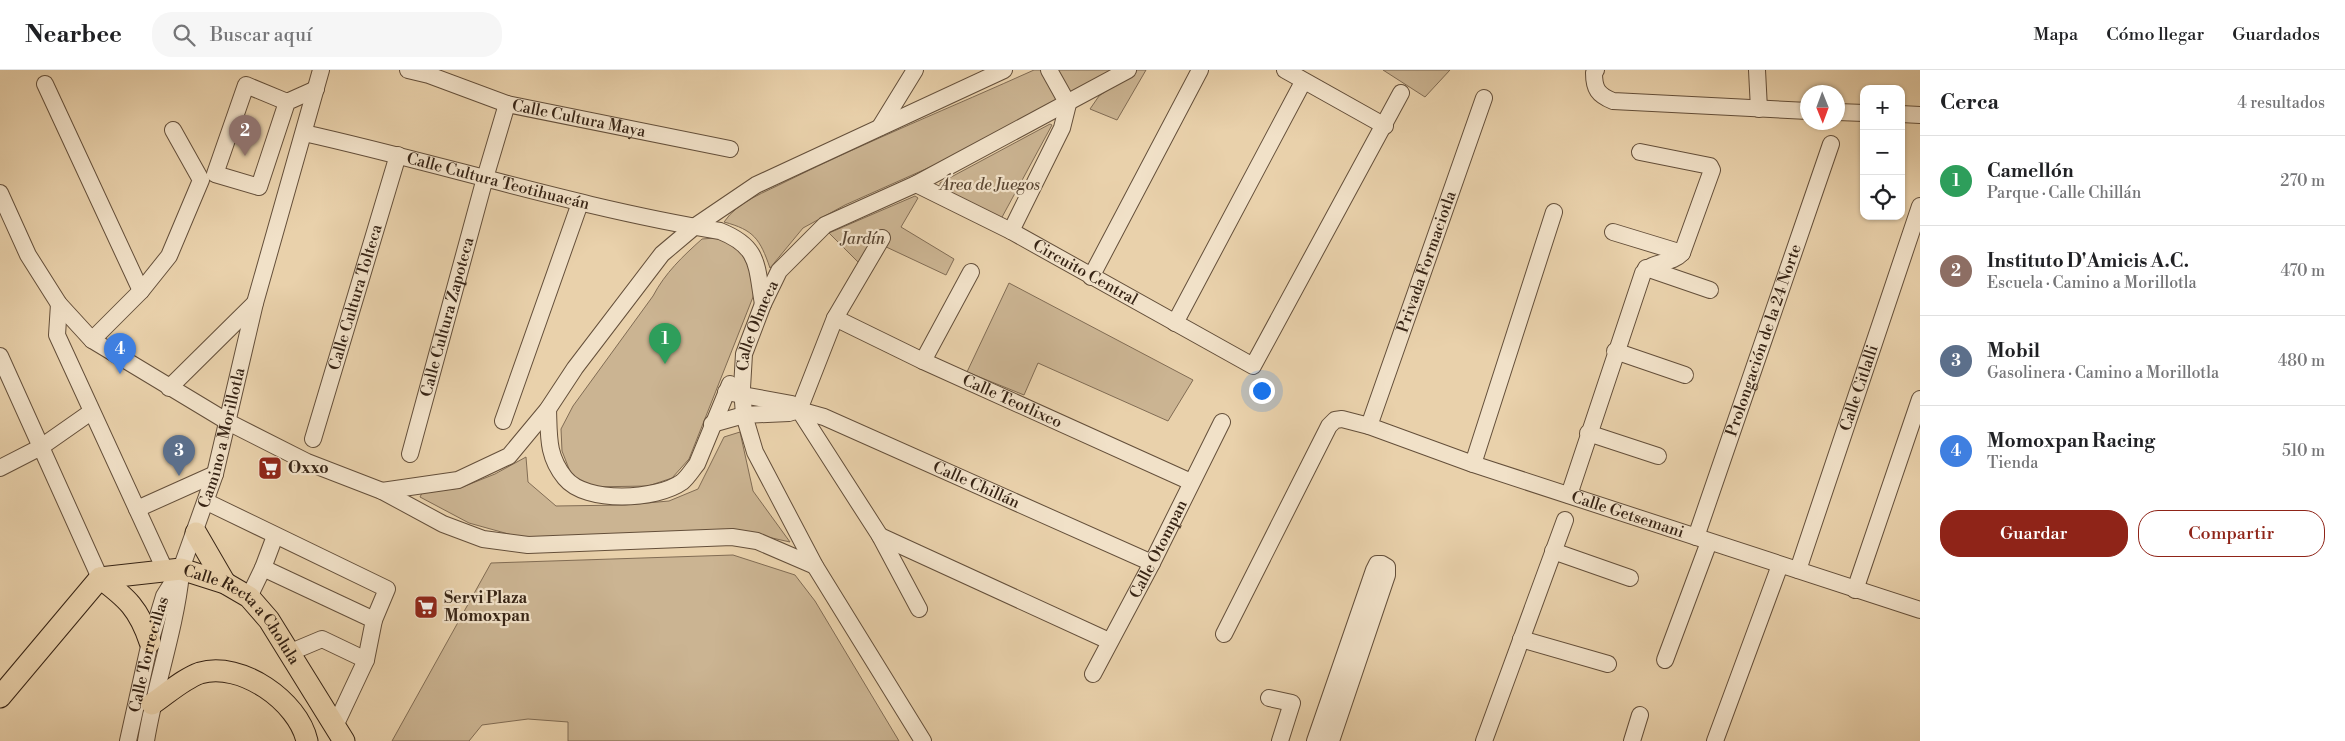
<!DOCTYPE html>
<html lang="es">
<meta charset="utf-8">
<style>
:root{--surface:#fff;--page:#f6f6f6;--text:#202124;--muted:#757577;--line:#e0e0e0;--accent:#8f2418}
body{margin:0;font-family:"Libre Bodoni",serif;background:var(--page);color:var(--text)}
.controls{position:absolute;right:15px;top:15px;display:grid;overflow:hidden;border-radius:10px;box-shadow:0 1px 4px #0004}
.controls button{width:45px;height:45px;display:grid;place-items:center;padding:0;border:0;border-bottom:1px solid var(--line);background:var(--surface);color:var(--text);font:25px sans-serif}
.compass{position:absolute;left:1800px;top:15px;width:45px;height:45px;border-radius:50%;background:var(--surface);box-shadow:0 1px 4px #0004;rotate:179deg}
.you{position:absolute;left:1261px;top:320px;width:18px;height:18px;margin:-12px;border:4px solid #fff;border-radius:50%;background:#1a73e8;box-shadow:0 0 0 8px #1a73e833}
.badge{display:grid;place-items:center;width:32px;height:32px;border-radius:50%;background:var(--accent);color:#fff;font-size:16px;font-weight:700}
.pin{position:absolute;translate:-50% -41px;filter:drop-shadow(0 1px 2px #0008)}
.pin::after{content:'';position:absolute;top:26px;width:18px;height:15px;background:inherit;clip-path:polygon(0 0,100% 0,50% 100%)}
.list{margin:0;padding:0;list-style:none}
h2{display:flex;justify-content:space-between;align-items:center;height:65px;margin:0;padding:0 20px;font-size:21px}
h2 small{font-size:16px;font-weight:400;color:var(--muted)}
.list li{display:grid;grid-template-columns:32px 1fr auto;gap:15px;align-items:center;box-sizing:border-box;height:90px;padding:0 20px;border-top:1px solid var(--line)}
.list b{display:block;font-size:19px;white-space:nowrap}
.list p{margin:0;font-size:16px;white-space:nowrap;color:var(--muted)}
.list em{font-size:16px;font-style:normal;color:var(--muted)}
.actions{display:flex;gap:10px;padding:15px 20px}
.actions a{flex:1;padding:11px 0;border:1px solid var(--accent);border-radius:20px;text-align:center;font-size:18px;color:var(--accent)}
.actions .main{background:var(--accent);color:#fff}
.icon{flex:none;width:28px;height:28px;fill:none;stroke:currentColor;stroke-width:2;stroke-linecap:round;stroke-linejoin:round}
.map{position:relative;flex:none;width:1920px;height:671px;overflow:hidden}
header{display:flex;align-items:center;gap:30px;box-sizing:border-box;height:70px;padding:0 25px;background:var(--surface);border-bottom:1px solid var(--line)}
header strong{font-size:24px}
nav{display:flex;gap:28px;margin-inline-start:auto;font-size:18px}
.search{width:350px;height:45px;background:var(--page);display:flex;align-items:center;gap:12px;box-sizing:border-box;padding:0 18px;border-radius:20px;color:var(--muted);font-size:19px}
main{display:flex}
aside{flex:1;background:var(--surface)}
.map>svg:first-child{display:block}
.green{fill:#cbb492;stroke:#816c54}
.lines{fill:none;stroke-linecap:round;stroke-linejoin:round}
.minor-casing{stroke:#644f3a;stroke-width:18}
.major-casing{stroke:#372415;stroke-width:23}
.minor{stroke:#f1e1c8;stroke-width:16}
.major{stroke:#e9d1ab;stroke-width:21}
.labels{text-anchor:middle;dominant-baseline:central;stroke-width:4.5;stroke-linejoin:round;paint-order:stroke}
.street-label{font-size:16px;fill:#372415;stroke:#f1e1c8}
.park-label{font-size:16px;font-style:italic;fill:#5c4834;stroke:#f1e1c8}
.poi-label{font-size:16px;font-weight:bold;fill:#372415;stroke:#f1e1c8;text-anchor:start}
</style>
<header>
<strong>Nearbee</strong>
<div class="search"><svg class="icon" aria-label="search" viewBox="0 0 24 24"><circle cx="10" cy="10" r="6"/><path d="M15 15l6 6"/></svg>Buscar aquí</div>
<nav><a>Mapa</a><a>Cómo llegar</a><a>Guardados</a></nav>
</header>
<main>
<div class="map">
<svg width="1920" height="671" viewBox="0 0 1920 671">
<rect width="100%" height="100%" fill="#e9d1ab"/>
<filter id="stains"><feTurbulence type="fractalNoise" baseFrequency=".004" numOctaves="4"/><feColorMatrix values="0 0 0 0 .2 0 0 0 0 .09 0 0 0 0 .02 0 0 0 .5 -.17"/></filter>
<radialGradient id="worn" r=".72"><stop offset=".6" stop-color="#630" stop-opacity="0"/><stop offset="1" stop-color="#630" stop-opacity=".3"/></radialGradient>
<g class="green">
<path d="M1034,0H1044L1059,34L975,77L845,135L803,158L770,198C760,169 754,160 724,152C738,131 766,122 787,111C868,71 952,37 1034,0Z"/>
<polygon points="1055,0 1123,0 1071,27"/>
<polygon points="1137,0 1146,0 1117,50 1090,39 1099,26"/>
<polygon points="1383,0 1450,0 1425,27"/>
<polygon points="1050,54 1052,55 1001,149 940,117 940,113"/>
<polygon points="915,126 918,128 901,157 954,189 946,205 882,175 865,199 829,163"/>
<path d="M715,168L738,176L755,210L753,227L689,389L672,408L648,416L588,417L571,404L562,381L561,359L573,336L653,226C665,203 683,186 702,169Z"/>
<polygon points="1009,213 1193,310 1168,351 1038,293 1024,325 967,302"/>
<polygon points="740,362 753,421 790,472 736,460 530,470 469,453 420,427 422,423 460,418 495,404 526,387 528,412 556,436 625,435 669,431 698,419 724,367"/>
<polygon points="733,485 795,505 815,531 899,671 568,671 568,652 528,649 482,655 469,671 392,671 491,493"/>
</g>
<g class="lines">
<g class="minor-casing">
<g id="minor">
<path id="s1" d="M408,0L429,5L507,34L730,79"/>
<polyline points="1285,0 1385,56"/>
<path d="M1596,0L1594,3C1594,19 1598,25 1613,31L1808,41"/>
<polyline points="1757,0 1759,39"/>
<polyline points="45,14 141,221"/>
<polyline points="287,32 246,15 215,104 259,117 287,32 316,19"/>
<polyline points="1838,42 1864,43"/>
<polyline points="1901,44 1920,45"/>
<polyline points="880,57 915,0"/>
<path id="s2" d="M304,63C443,94 579,138 720,161C760,177 756,195 763,234"/>
<path id="s3" d="M916,114L1011,161L1253,296L1401,23"/>
<polyline points="0,123 28,185 59,234 92,270 228,352 307,392 382,421 443,454 483,469 528,475 732,467 757,471 815,496"/>
<polyline points="1011,161 1062,58 1068,34 1049,0"/>
<polyline points="1613,162 1682,183"/>
<polyline points="1646,198 1710,220"/>
<polyline points="1091,207 1200,0"/>
<polyline points="59,234 57,265 165,500"/>
<path id="s4" d="M835,248L923,291L1191,412"/>
<polyline points="1175,253 1303,12"/>
<polyline points="92,270 141,221 169,186 201,110 173,60"/>
<polyline points="1615,281 1685,305"/>
<polyline points="0,286 100,508"/>
<polyline points="923,291 971,202"/>
<polyline points="169,318 255,233"/>
<path id="s5" d="M726,322L792,334L799,340L824,347L1152,493"/>
<path d="M548,339C549,366 547,386 565,408C586,434 657,430 682,412C688,407 692,400 697,394L730,314"/>
<polyline points="799,340 880,466 919,539"/>
<polyline points="799,340 835,248 882,168"/>
<polyline points="503,351 580,133"/>
<polyline points="712,354 744,345 789,343 799,340"/>
<path id="s6" d="M1369,356L1484,28"/>
<polyline points="1588,363 1658,386"/>
<path id="s7" d="M313,369L398,85"/>
<path id="s8" d="M410,384L485,108L507,34"/>
<polyline points="1473,394 1554,142"/>
<polyline points="0,398 41,377 91,342"/>
<polyline points="382,421 458,410 509,386 548,339 575,298 662,184 694,157 756,115 1004,0"/>
<path d="M1569,425L1643,203C1653,190 1671,195 1682,183L1712,100L1710,96L1640,82"/>
<polyline points="207,432 387,519 374,550 366,590 335,656"/>
<polyline points="137,439 215,404"/>
<polyline points="880,466 1109,571"/>
<path id="s9" d="M1696,467L1831,74"/>
<polyline points="1553,481 1630,508"/>
<polyline points="263,498 275,466"/>
<path id="s10" d="M1798,500L1920,136"/>
<polyline points="1855,520 1920,329"/>
<polyline points="249,527 263,498 374,550"/>
<path id="s11" d="M1224,564L1329,356L1335,350L1342,349L1369,356L1473,394L1920,540"/>
<polyline points="1521,569 1608,594"/>
<polyline points="291,582 322,569 366,590"/>
<polyline points="1665,590 1709,472"/>
<path id="s12" d="M1093,604L1152,493L1222,352"/>
<polyline points="1269,628 1292,633 1280,671"/>
<path id="s13" d="M128,671L150,572L164,526L181,499L215,404L255,233L321,0"/>
<path d="M146,671C155,615 175,561 181,504"/>
<path id="s14" d="M923,671L815,496L755,382L744,345L742,318L744,284L763,234L779,201L825,155L916,114L1128,0"/>
<polyline points="1315,671 1374,500 1377,494 1382,494 1387,497 1387,505 1331,671"/>
<polyline points="1484,671 1565,450"/>
<polyline points="1632,671 1640,645"/>
<polyline points="1715,671 1780,495"/>
</g>
</g>
<g class="major-casing">
<g id="major">
<polyline points="196,463 225,513"/>
<path d="M100,508C127,528 139,539 150,572"/>
<path id="s15" d="M0,627L100,508L181,499L225,513L249,527L269,550L344,671"/>
<path d="M152,634C167,624 183,609 200,603C241,591 298,631 307,671"/>
</g>
</g>
<use href="#minor" class="minor"/>
<use href="#major" class="major"/>
</g>
<defs>
<g id="supermarket-square" transform="scale(1.25)"><rect x="-9" y="-9" width="18" height="18" rx="4" fill="#8f2418" stroke="#f1e1c8"/><path d="M-6-5.5h2.5l.6 2H6L4.5 2H-2.5L-4.4-4H-6ZM-1.5 3.2a1.3 1.3 0 1 0 .1 0ZM3 3.2a1.3 1.3 0 1 0 .1 0Z" fill="#fff"/></g>
</defs>
<g fill-rule="evenodd">
<use href="#supermarket-square" x="270" y="398"/>
<use href="#supermarket-square" x="426" y="537"/>
</g>
<g class="labels">
<g class="street-label">
<text stroke="none"><textPath href="#s1" startOffset="178">Calle Cultura Maya</textPath></text>
<text stroke="none"><textPath href="#s2" startOffset="200">Calle Cultura Teotihuacán</textPath></text>
<text stroke="none"><textPath href="#s6" startOffset="174">Privada Formaciotla</textPath></text>
<text stroke="none"><textPath href="#s3" startOffset="191">Circuito Central</textPath></text>
<text stroke="none"><textPath href="#s7" startOffset="148">Calle Cultura Tolteca</textPath></text>
<text stroke="none"><textPath href="#s8" startOffset="142">Calle Cultura Zapoteca</textPath></text>
<text stroke="none"><textPath href="#s14" startOffset="465">Calle Olmeca</textPath></text>
<text stroke="none"><textPath href="#s9" startOffset="208">Prolongación de la 24 Norte</textPath></text>
<text stroke="none"><textPath href="#s10" startOffset="192">Calle Citlalli</textPath></text>
<text stroke="none"><textPath href="#s4" startOffset="196">Calle Teotlixco</textPath></text>
<text stroke="none"><textPath href="#s13" startOffset="319">Camino a Morillotla</textPath></text>
<text stroke="none"><textPath href="#s5" startOffset="269">Calle Chillán</textPath></text>
<text stroke="none"><textPath href="#s11" startOffset="550">Calle Getsemani</textPath></text>
<text stroke="none"><textPath href="#s12" startOffset="141">Calle Otompan</textPath></text>
<text stroke="none"><textPath href="#s15" startOffset="316">Calle Recta a Cholula</textPath></text>
<text stroke="none"><textPath href="#s13" startOffset="89">Calle Torrecillas</textPath></text>
</g>
<g class="park-label">
<text x="990" y="115">Área de Juegos</text>
<text x="863" y="169">Jardín</text>
</g>
<g class="poi-label">
<text x="288" y="398">Oxxo</text>
<text x="444" y="528">Servi Plaza<tspan x="444" dy="18">Momoxpan</tspan></text>
</g>
</g>
<rect width="100%" height="100%" filter="url(#stains)"/>
<rect width="100%" height="100%" fill="url(#worn)"/>
</svg>
<div class="controls">
<button>+</button>
<button>−</button>
<button><svg class="icon" aria-label="locate" viewBox="0 0 24 24"><circle cx="12" cy="12" r="6"/><path d="M12 2v4M12 18v4M2 12h4M18 12h4"/></svg></button>
</div>
<svg class="compass" viewBox="-18 -18 36 36"><path d="M0-13l5 13h-10z" fill="#e53935"/><path d="M0 13l5-13h-10z" fill="#757577"/></svg>
<div class="you"></div>
<div class="pin badge" style="left:665px;top:294px;background:#2e9e5b">1</div>
<div class="pin badge" style="left:245px;top:86px;background:#8d6e63">2</div>
<div class="pin badge" style="left:179px;top:406px;background:#5c6f8a">3</div>
<div class="pin badge" style="left:120px;top:304px;background:#3f7fe0">4</div>
</div>
<aside>
<h2>Cerca<small>4 resultados</small></h2>
<ul class="list">
<li><span class="badge" style="background:#2e9e5b">1</span><div><b>Camellón</b><p>Parque · Calle Chillán</p></div><em>270 m</em></li>
<li><span class="badge" style="background:#8d6e63">2</span><div><b>Instituto D'Amicis A.C.</b><p>Escuela · Camino a Morillotla</p></div><em>470 m</em></li>
<li><span class="badge" style="background:#5c6f8a">3</span><div><b>Mobil</b><p>Gasolinera · Camino a Morillotla</p></div><em>480 m</em></li>
<li><span class="badge" style="background:#3f7fe0">4</span><div><b>Momoxpan Racing</b><p>Tienda</p></div><em>510 m</em></li>
</ul>
<div class="actions"><a class="main">Guardar</a><a>Compartir</a></div>
</aside>
</main>
